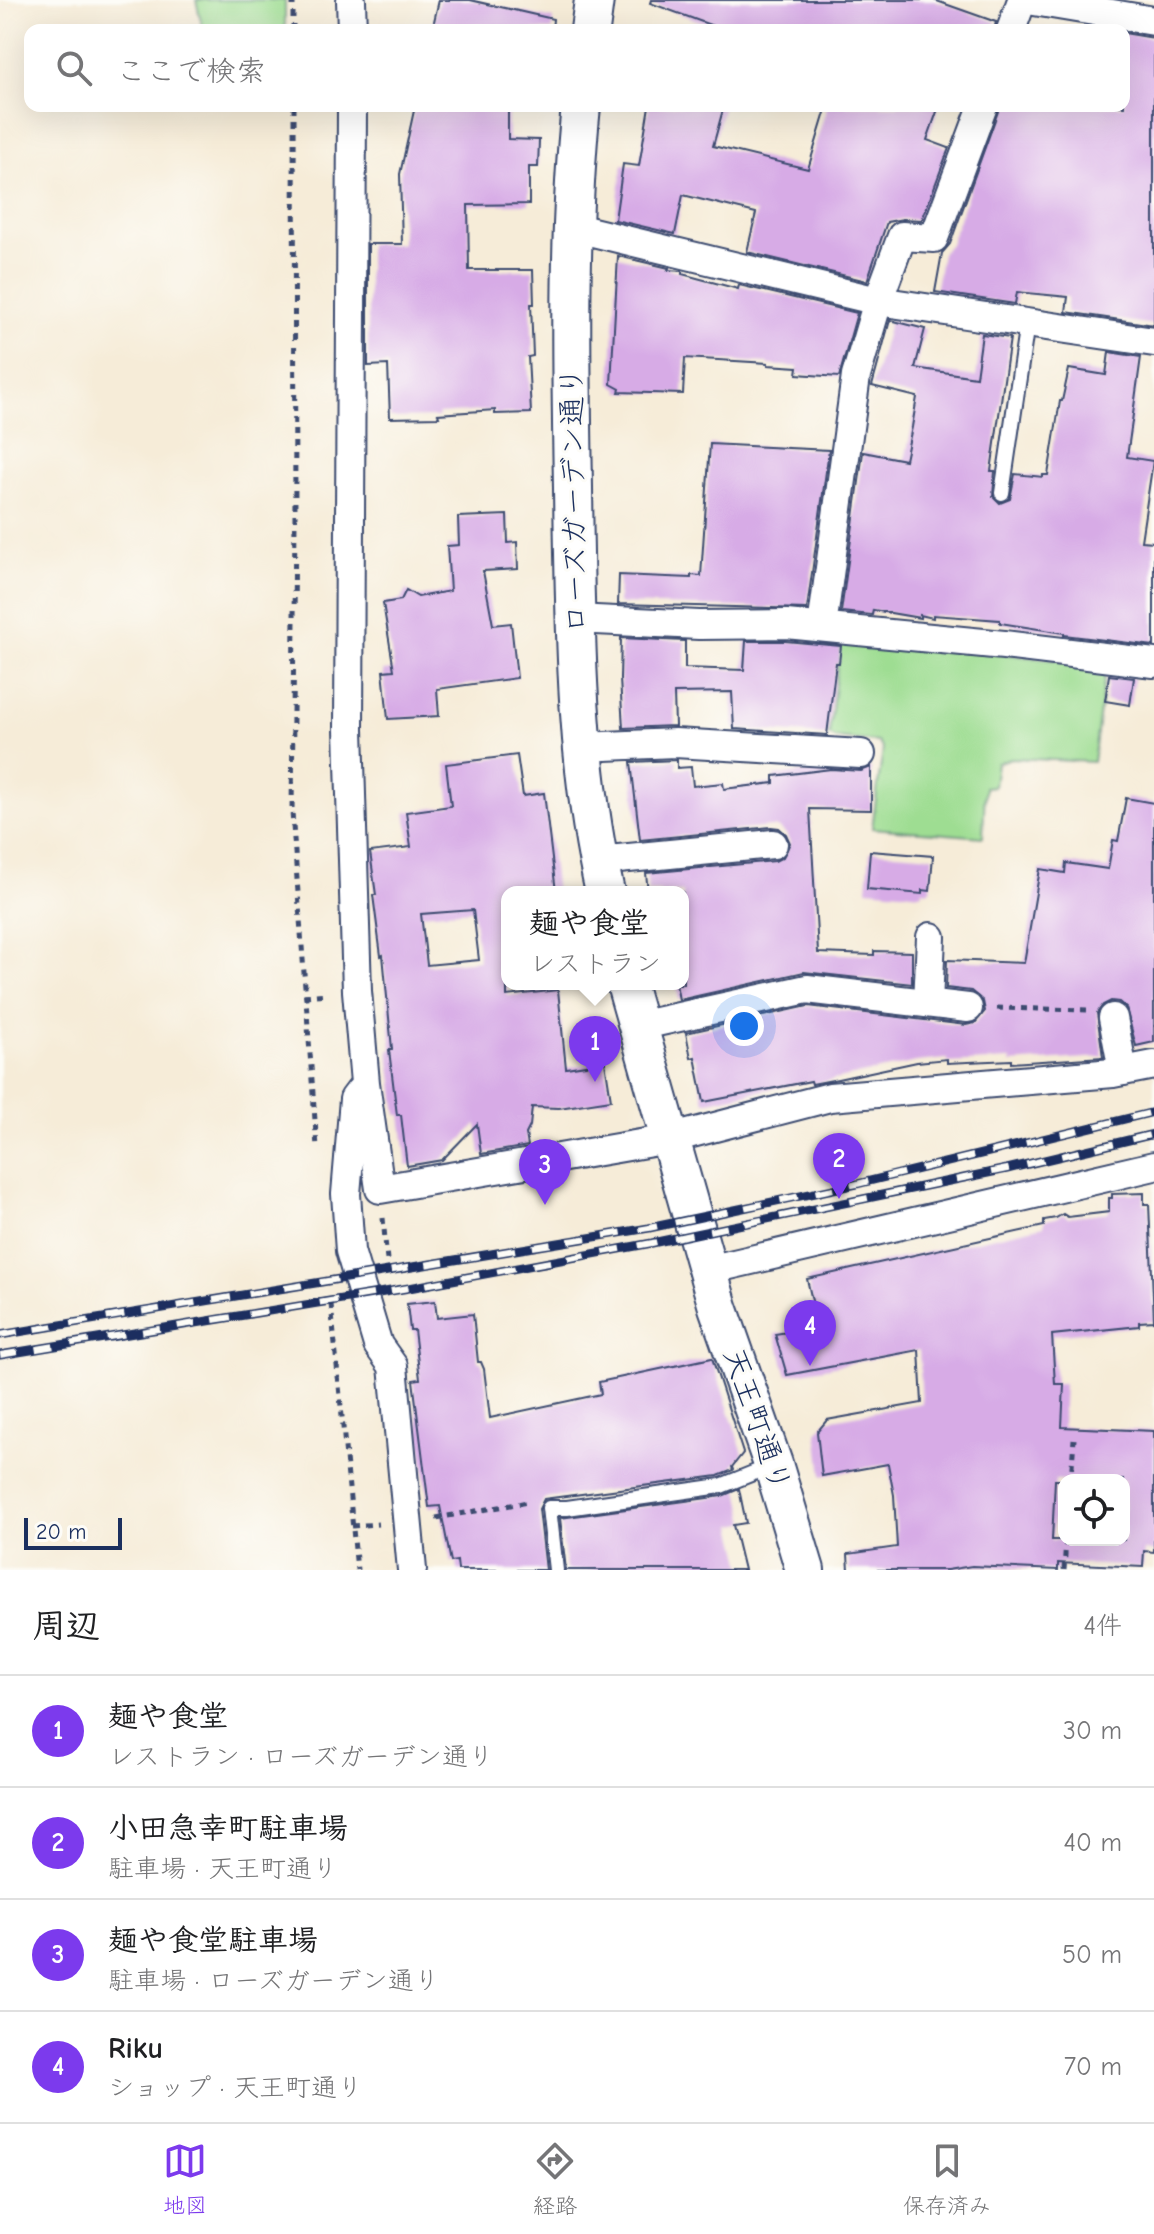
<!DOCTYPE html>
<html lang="ja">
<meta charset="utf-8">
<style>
:root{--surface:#fff;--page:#f2f2f2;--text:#202124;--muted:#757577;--line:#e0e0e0;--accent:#7c3aed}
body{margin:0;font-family:"Comic Neue","Klee One",sans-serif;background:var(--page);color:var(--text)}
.controls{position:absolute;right:24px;bottom:24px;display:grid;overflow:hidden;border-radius:16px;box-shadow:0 8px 32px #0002}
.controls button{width:72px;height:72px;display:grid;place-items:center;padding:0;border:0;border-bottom:2px solid var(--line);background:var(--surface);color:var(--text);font:40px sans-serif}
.scale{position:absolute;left:24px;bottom:20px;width:98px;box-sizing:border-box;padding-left:8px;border:4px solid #1b2f5e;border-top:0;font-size:22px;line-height:28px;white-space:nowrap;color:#1b2f5e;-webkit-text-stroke:6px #fdfcf7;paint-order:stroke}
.you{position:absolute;left:744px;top:1026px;width:28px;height:28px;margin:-20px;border:6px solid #fff;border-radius:50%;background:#1a73e8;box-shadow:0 0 0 12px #1a73e833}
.badge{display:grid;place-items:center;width:52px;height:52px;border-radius:50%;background:var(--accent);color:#fff;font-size:26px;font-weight:700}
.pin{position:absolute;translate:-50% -66px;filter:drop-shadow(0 2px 4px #0008)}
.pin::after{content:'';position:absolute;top:42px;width:28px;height:24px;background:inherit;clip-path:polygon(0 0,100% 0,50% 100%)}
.popup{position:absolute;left:501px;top:886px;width:188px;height:104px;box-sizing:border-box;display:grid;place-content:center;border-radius:16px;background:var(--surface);filter:drop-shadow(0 2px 6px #0005);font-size:26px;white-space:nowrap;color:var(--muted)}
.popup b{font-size:30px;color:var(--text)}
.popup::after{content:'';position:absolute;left:50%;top:100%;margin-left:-16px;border:16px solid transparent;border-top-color:var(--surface)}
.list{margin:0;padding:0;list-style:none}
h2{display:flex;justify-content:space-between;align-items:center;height:104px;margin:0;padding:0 32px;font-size:34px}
h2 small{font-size:26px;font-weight:400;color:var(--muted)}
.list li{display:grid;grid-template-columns:52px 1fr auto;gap:24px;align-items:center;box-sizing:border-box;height:112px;padding:0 32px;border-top:2px solid var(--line)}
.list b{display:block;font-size:30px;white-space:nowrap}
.list p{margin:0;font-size:26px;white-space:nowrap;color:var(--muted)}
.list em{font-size:26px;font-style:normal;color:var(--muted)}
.icon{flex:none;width:44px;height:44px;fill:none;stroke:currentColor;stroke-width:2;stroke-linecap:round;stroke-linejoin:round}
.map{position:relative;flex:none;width:1154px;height:1570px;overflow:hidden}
.search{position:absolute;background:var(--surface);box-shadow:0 8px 32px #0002;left:24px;right:24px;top:24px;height:88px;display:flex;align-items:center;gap:20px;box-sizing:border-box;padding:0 28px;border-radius:16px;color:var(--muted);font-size:30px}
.sheet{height:552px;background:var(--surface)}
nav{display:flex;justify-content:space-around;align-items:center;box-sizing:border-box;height:112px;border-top:2px solid var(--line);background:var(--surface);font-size:22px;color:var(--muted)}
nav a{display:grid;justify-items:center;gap:4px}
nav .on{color:var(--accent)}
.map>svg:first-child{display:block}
.green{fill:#9edd92;stroke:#5c8678;stroke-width:2}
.building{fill:#d7abe6;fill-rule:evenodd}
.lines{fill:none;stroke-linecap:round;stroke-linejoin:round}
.lane-casing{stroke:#3c4b70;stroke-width:18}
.street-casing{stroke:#3c4b70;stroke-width:32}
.secondary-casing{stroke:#3c4b70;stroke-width:42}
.path{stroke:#3c4b70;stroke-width:5;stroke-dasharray:6 6;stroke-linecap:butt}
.lane{stroke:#fff;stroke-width:14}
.street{stroke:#fff;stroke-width:28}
.secondary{stroke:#fff;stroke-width:38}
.rail-casing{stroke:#1b2f5e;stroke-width:9}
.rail{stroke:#fdfcf7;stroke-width:6;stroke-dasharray:18;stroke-linecap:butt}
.labels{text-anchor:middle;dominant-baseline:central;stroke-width:6;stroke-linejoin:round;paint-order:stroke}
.street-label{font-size:30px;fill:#1b2f5e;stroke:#fdfcf7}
</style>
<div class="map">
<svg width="1154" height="1570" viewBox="0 0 1154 1570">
<rect width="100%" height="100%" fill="#fdfcf7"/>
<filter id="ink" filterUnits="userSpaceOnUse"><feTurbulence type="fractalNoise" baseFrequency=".0125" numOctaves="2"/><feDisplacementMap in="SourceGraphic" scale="16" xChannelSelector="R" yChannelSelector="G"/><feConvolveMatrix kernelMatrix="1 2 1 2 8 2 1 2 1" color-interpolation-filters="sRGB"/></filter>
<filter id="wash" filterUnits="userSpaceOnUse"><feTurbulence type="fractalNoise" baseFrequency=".006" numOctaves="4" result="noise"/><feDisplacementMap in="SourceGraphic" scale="32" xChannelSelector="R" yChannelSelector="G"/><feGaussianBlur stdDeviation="1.8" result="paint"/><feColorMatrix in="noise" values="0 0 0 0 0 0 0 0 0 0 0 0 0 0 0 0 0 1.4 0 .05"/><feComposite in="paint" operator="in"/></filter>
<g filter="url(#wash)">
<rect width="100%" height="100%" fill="#f6ecd8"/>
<g class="green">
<polygon points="196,0 285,0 285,30 203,30"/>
<polygon points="841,635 1106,666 1093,762 1011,758 997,763 994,786 985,787 983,837 872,828 883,749 878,742 834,738 829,735"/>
</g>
<g id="blocks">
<g class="building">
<polygon points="439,0 470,0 553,19 552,30 432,30"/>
<polygon points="651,0 934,0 996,22 994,30 724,30 650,3"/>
<polygon points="1124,33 1154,38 1154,325 1066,312 1068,297 1017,292 1015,304 935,292 942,253 950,244 1000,106 1124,106"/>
<polygon points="415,106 508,106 508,139 539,140 538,167 529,167 529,204 468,205 469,270 533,270 534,304 531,304 533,356 528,357 531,413 495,414 495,410 438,414 439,417 390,418 388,365 368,366 368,244 402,244 400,174"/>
<polygon points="649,106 724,106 713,146 808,169 827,106 939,106 927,140 949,148 922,220 903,219 887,222 867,281 747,252 756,213 683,195 675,234 615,220 623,164 639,166"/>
<polygon points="618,256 669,268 668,270 682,271 682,274 738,289 739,285 857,313 839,377 797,374 798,367 768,365 768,363 685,358 683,394 619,392 620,389 611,384"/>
<polygon points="890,320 925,329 915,368 976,377 982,334 1010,338 991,471 995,471 993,496 1000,503 1010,499 1015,474 1043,477 1043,475 1048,475 1060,401 1062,401 1069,369 1106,375 1109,352 1141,357 1127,457 1153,461 1141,541 1154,542 1154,646 1064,635 1064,633 1000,623 1000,620 933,615 933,618 920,615 920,618 873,610 872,615 841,612 863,452 905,460 912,427 917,397 872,386"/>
<polygon points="710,444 829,450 807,609 618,604 619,575 691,578 691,575 701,576"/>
<polygon points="507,515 508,543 517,542 518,569 483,571 493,625 511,623 517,678 437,689 439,716 388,719 383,671 394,670 383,603 401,600 406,590 418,597 450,591 447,546 459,545 458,517"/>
<polygon points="621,638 685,641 685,668 744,670 746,641 785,641 841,646 839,663 836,663 827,735 734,729 732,692 674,693 675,726 623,728 620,679"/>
<polygon points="1109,675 1134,678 1130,705 1105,701"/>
<path d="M517,755L523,796L544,793L556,892H507V996L558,990L566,1068L605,1062L611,1100L559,1108L532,1107L530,1126L526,1134L528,1146L481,1154L477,1124L442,1160L407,1166L401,1115H397L389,1050L392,1049L383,955L381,956L373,895H376L370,852L411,847L406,812L451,806L446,764ZM473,910L479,960L427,965L421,914Z"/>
<polygon points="677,760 677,768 691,767 693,786 723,783 724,789 774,783 774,776 831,769 861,771 871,767 871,810 810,809 818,953 874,955 874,951 912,952 912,984 804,972 679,1000 676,984 683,984 683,892 648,892 646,873 775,861 783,857 790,843 786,834 779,828 771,827 640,840 631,762"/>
<polygon points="1126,798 1154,803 1154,1042 1136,1046 1126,1008 1119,1002 1111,1001 1103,1005 1097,1013 1103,1057 1011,1063 1011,1060 947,1063 947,1059 917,1062 838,1079 812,1084 811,1081 704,1102 695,1057 691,1058 686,1033 808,1006 966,1025 975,1023 985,1011 983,1001 971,991 946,988 947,960 1024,963 1040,869 1065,873 1066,863 1108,869 1113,840 1118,841"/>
<polygon points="870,851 933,856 930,891 922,890 922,894 867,889"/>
<path d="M1144,1193V1204H1149L1154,1321L1139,1322V1326L1052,1335L1055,1384H1064L1062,1427L1154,1431V1552L1144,1551L1143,1567L1058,1563V1570L972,1566L947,1570H849L848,1554L897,1547L894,1495L888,1464L822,1476L817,1432L827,1420L922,1403L919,1350L787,1375L775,1334L818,1327L807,1279L1044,1226V1220L1056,1218L1063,1214L1068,1217L1109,1212V1198H1112V1194ZM1055,1480H1124V1540H1052Z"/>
<polygon points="435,1301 437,1318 473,1314 478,1362 481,1362 484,1369 490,1418 601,1394 599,1382 712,1358 743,1453 732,1467 733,1470 718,1476 544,1499 539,1509 546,1570 458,1570 457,1561 451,1562 440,1506 429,1507 413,1380 420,1379 414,1330 410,1330 407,1304"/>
<polygon points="739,1489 746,1523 733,1525 744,1570 566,1570 560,1518 722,1496"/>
</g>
</g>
</g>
<g filter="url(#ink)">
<use href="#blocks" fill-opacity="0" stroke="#3c4b70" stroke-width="2"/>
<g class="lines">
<g class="lane-casing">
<g id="lane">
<polyline points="1002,493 1027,323"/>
<polyline points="556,1570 549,1508 567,1508 721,1486 773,1465"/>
</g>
</g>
<g class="street-casing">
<g id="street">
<polyline points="351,0 352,30"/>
<polyline points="1028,0 1154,21"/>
<polyline points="1011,30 1022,0"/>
<polyline points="352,106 349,729 357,991 365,1083 380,1189 669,1139 830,1097 1113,1073 1154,1065"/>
<polyline points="572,227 878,301 1154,342"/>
<polyline points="575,619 699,625 786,624 1004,645 1154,663"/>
<polyline points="822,627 856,376 878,301 902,236 934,238 983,106"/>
<polyline points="582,747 675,743 861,754"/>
<polyline points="598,861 773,844"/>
<polyline points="928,1003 931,937"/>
<polyline points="1113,1018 1123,1071"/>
<polyline points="638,1026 807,989 968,1008"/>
<polyline points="360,1091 354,1099 346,1194 350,1251 378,1345 393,1366 412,1570"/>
<polyline points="708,1270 1154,1166"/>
</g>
</g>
<g class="secondary-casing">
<g id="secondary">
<polyline points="590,30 594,0"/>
<path d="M581,106C568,233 571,361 573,488C575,623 575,760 605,892"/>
<polyline points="626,984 718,1307 773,1464 805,1570"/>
</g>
</g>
<g class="path">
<polyline points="293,0 293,30"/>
<polyline points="294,106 295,522 292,812 317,1147"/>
<polyline points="304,996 327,994"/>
<polyline points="997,1008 1087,1010"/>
<polyline points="383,1218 387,1260"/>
<polyline points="331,1304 357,1570"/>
<polyline points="1071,1480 1074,1439"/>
<polyline points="436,1518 528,1502"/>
<polyline points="352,1526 378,1524"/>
<polyline points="1064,1570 1066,1540"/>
</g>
<use href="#lane" class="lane"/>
<use href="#street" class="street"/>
<use href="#secondary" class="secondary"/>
<g class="rail-casing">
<g id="rail">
<polyline points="0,1335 649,1228 857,1184 1154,1112"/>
<polyline points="0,1355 409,1288 652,1243 1007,1169 1154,1134"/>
</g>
</g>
<use href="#rail" class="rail"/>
</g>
</g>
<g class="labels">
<g class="street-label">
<text transform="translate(574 500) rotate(-91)">ローズガーデン通り</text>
<text transform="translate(757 1420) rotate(71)">天王町通り</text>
</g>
</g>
</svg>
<div class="controls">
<button><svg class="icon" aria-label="locate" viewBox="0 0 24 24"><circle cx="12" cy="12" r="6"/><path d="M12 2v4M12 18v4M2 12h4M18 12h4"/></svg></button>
</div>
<div class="scale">20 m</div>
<div class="you"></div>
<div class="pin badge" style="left:595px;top:1082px">1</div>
<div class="popup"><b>麺や食堂</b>レストラン</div>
<div class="pin badge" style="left:839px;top:1199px">2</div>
<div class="pin badge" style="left:545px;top:1205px">3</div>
<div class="pin badge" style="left:810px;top:1366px">4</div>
<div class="search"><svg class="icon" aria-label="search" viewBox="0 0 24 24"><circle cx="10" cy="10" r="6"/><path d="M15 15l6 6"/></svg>ここで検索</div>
</div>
<section class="sheet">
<h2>周辺<small>4件</small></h2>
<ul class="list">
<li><span class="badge">1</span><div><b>麺や食堂</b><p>レストラン · ローズガーデン通り</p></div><em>30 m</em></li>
<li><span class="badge">2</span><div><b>小田急幸町駐車場</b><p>駐車場 · 天王町通り</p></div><em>40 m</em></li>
<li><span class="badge">3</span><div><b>麺や食堂駐車場</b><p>駐車場 · ローズガーデン通り</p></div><em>50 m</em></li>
<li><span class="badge">4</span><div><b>Riku</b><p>ショップ · 天王町通り</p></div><em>70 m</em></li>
</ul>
</section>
<nav>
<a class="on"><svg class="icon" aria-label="map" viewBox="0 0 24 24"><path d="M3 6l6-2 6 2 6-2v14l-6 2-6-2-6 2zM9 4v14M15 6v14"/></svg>地図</a>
<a><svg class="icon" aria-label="directions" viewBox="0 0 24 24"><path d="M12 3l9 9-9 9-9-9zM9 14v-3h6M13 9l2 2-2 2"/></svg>経路</a>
<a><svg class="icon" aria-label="saved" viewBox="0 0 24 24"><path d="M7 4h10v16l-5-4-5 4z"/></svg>保存済み</a>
</nav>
